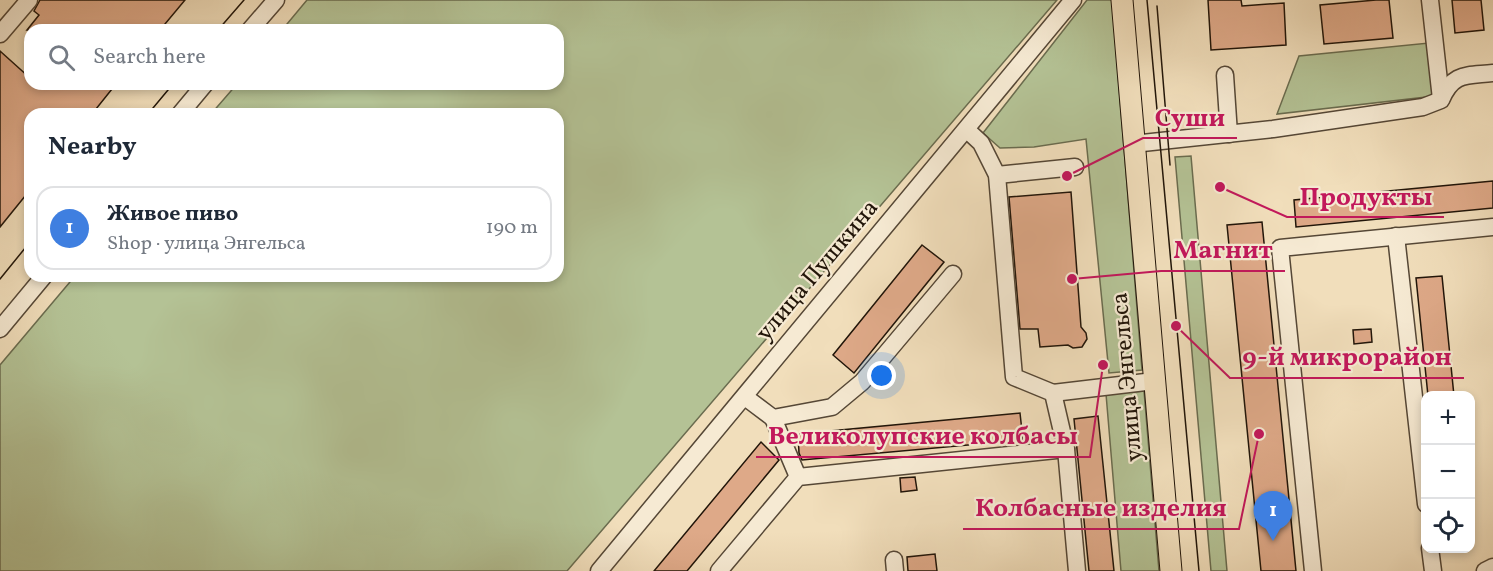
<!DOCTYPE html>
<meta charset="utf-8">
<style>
:root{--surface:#fff;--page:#f6f6f7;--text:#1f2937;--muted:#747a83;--line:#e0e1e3;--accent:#0f766e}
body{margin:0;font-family:Vollkorn,serif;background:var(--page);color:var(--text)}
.controls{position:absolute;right:18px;bottom:18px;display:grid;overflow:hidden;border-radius:12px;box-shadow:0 3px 9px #0003}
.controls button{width:54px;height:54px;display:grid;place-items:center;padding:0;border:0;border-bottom:2px solid var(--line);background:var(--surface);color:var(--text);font:30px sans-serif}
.you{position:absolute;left:882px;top:376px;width:21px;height:21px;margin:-15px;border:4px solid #fff;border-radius:50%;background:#1a73e8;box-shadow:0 0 0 9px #1a73e833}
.badge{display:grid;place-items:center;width:39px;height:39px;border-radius:50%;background:var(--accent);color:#fff;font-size:20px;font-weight:700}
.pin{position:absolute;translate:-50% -50px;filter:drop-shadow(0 2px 3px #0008)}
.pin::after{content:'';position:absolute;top:32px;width:21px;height:18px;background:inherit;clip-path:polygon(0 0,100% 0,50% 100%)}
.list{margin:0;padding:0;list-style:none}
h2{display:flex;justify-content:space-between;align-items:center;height:78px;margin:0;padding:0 24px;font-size:26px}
h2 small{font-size:20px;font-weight:400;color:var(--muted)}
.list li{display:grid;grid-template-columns:39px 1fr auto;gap:18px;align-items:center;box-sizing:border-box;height:84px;margin:0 12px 12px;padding:0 12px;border:2px solid var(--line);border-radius:18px}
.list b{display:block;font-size:22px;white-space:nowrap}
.list p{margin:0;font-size:20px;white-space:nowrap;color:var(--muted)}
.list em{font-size:20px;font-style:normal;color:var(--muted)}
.icon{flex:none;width:33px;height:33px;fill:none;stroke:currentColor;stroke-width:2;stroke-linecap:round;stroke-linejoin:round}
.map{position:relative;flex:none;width:1493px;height:571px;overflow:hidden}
.search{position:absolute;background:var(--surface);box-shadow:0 3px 9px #0003;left:24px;top:24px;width:540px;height:66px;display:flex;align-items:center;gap:15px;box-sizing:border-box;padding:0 21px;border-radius:18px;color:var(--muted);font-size:22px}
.panel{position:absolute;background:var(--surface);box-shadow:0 3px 9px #0003;left:24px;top:108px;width:540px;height:174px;border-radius:18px}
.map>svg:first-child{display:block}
.green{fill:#b4c295;stroke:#6a6c4f;stroke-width:1.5}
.building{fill:#dea988;stroke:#211509;stroke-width:1.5}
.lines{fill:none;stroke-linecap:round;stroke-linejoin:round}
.minor-casing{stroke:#554736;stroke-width:19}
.major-casing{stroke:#211509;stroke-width:23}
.minor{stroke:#f6ead3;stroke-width:16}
.major{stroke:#f1debb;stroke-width:21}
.tram{stroke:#211509;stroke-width:1.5}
.labels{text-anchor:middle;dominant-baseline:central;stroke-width:4.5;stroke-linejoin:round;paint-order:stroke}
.street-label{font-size:24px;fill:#211509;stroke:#f6ead3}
.leader{fill:none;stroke:#c2185b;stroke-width:2}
.callout-dot{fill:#c2185b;stroke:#f6ead3;stroke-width:2}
.callout-label{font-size:26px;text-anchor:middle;font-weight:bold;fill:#c2185b;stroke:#f6ead3;stroke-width:4.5;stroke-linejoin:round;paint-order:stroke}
</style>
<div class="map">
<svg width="1493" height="571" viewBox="0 0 1493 571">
<rect width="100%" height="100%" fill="#f1debb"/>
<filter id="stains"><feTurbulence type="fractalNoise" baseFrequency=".00333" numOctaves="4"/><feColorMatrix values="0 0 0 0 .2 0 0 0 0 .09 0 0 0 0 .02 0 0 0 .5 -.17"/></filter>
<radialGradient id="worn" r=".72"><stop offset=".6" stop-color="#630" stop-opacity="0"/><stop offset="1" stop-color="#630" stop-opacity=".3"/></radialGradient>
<g class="green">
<polygon points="307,0 1057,0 567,571 0,571 0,365 75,276 558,276 558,114 211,114 237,84 558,84 558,30 282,30"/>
<polygon points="1087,0 1112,0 1142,370 1109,373 1086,139 1034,147 1000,148 983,133"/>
<polygon points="1429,43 1435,96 1277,114 1299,56"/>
<polygon points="1191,156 1227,571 1211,571 1175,157"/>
<polygon points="1144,391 1159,571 1121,571 1106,394"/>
</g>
<g class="building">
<polygon points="40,0 185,0 160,30 27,30 39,15 34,11"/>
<polygon points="1208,0 1241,0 1242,6 1284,3 1286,45 1211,50"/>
<polygon points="1376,0 1389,0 1393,38 1324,44 1320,5"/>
<polygon points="1452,0 1481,0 1484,30 1455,33"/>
<polygon points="0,51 30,78 30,84 116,84 92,114 30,114 30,190 0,227"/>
<polygon points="1493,181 1493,208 1296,227 1294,200"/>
<polygon points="1071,192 1081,327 1086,333 1087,339 1082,347 1073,348 1068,345 1040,347 1038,329 1020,329 1009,197"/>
<polygon points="1262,222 1296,571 1261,571 1227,225"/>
<polygon points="922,245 944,262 854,373 833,355"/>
<polygon points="1442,276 1454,396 1428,396 1416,278"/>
<polygon points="1371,329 1372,342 1354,344 1353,330"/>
<polygon points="1020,413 1023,440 802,460 799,453 798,434"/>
<polygon points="1098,416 1114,571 1089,571 1074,419"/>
<polygon points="761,442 779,460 687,571 654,571"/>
<polygon points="915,477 917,490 901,492 900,478"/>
<polygon points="935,554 937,571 908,571 907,557"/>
</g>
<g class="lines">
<g class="minor-casing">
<g id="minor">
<polyline points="1430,0 1441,99"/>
<polyline points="250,30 276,0"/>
<polyline points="0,34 29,0"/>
<polyline points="1225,75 1229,134"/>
<polyline points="180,114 205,84"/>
<polyline points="967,130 981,143 997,175 1014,377 1053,393 1066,449 1077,571"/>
<path d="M1133,144L1273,129L1423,107L1441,100C1453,72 1466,76 1493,73"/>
<polyline points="997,175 1075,167"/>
<polyline points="1396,236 1426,504"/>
<polyline points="0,329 44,276"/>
<polyline points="1053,393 1154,381"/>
<polyline points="745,397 773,418 832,407 862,382 953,274"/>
<polyline points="773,418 798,477"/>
<polyline points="1430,548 1433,571"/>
<polyline points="894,560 895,571"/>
<polyline points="599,571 1073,0"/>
<polyline points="719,571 798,477 1066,449"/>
<polyline points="1313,571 1280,248 1493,227"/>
<polyline points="1485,571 1493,567"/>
</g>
</g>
<g class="major-casing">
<polyline id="major" points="1122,0 1171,571"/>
</g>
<use href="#minor" class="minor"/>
<use href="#major" class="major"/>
<g class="tram">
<polyline points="1147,0 1199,571"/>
<polyline points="1157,6 1170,165"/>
<polyline points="218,30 244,0"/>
<polyline points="148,114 173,84"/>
<polyline points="0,279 30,242"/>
</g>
</g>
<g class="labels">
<g class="street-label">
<text transform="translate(818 271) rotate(-50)">улица Пушкина</text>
<text transform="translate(1128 377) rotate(-95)">улица Энгельса</text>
</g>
</g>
<path class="leader" d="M1067 176L1143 138H1237M1220 187L1287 217H1444M1072 279L1161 271H1285M1176 326L1230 378H1464M1103 365L1090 457H756M1259 434L1239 529H963"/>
<g class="callout-dot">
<circle cx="1067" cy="176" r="6"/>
<circle cx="1220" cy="187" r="6"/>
<circle cx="1072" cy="279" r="6"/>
<circle cx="1176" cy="326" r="6"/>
<circle cx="1103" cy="365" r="6"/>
<circle cx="1259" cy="434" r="6"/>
</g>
<g class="callout-label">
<text x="1190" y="126">Суши</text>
<text x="1366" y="205">Продукты</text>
<text x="1223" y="258">Магнит</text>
<text x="1347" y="365">9-й микрорайон</text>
<text x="923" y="444">Великолупские колбасы</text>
<text x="1101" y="516">Колбасные изделия</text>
</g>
<rect width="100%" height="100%" filter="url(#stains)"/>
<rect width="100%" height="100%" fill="url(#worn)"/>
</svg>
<div class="controls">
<button>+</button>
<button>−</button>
<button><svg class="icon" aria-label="locate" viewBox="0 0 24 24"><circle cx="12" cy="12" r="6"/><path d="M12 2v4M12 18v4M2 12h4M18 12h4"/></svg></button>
</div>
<div class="you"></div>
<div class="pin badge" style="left:1273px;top:541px;background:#3f7fe0">1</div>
<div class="search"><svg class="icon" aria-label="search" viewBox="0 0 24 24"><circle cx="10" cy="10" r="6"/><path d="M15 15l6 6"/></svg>Search here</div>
<section class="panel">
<h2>Nearby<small></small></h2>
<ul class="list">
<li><span class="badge" style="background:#3f7fe0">1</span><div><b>Живое пиво</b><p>Shop · улица Энгельса</p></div><em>190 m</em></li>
</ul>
</section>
</div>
